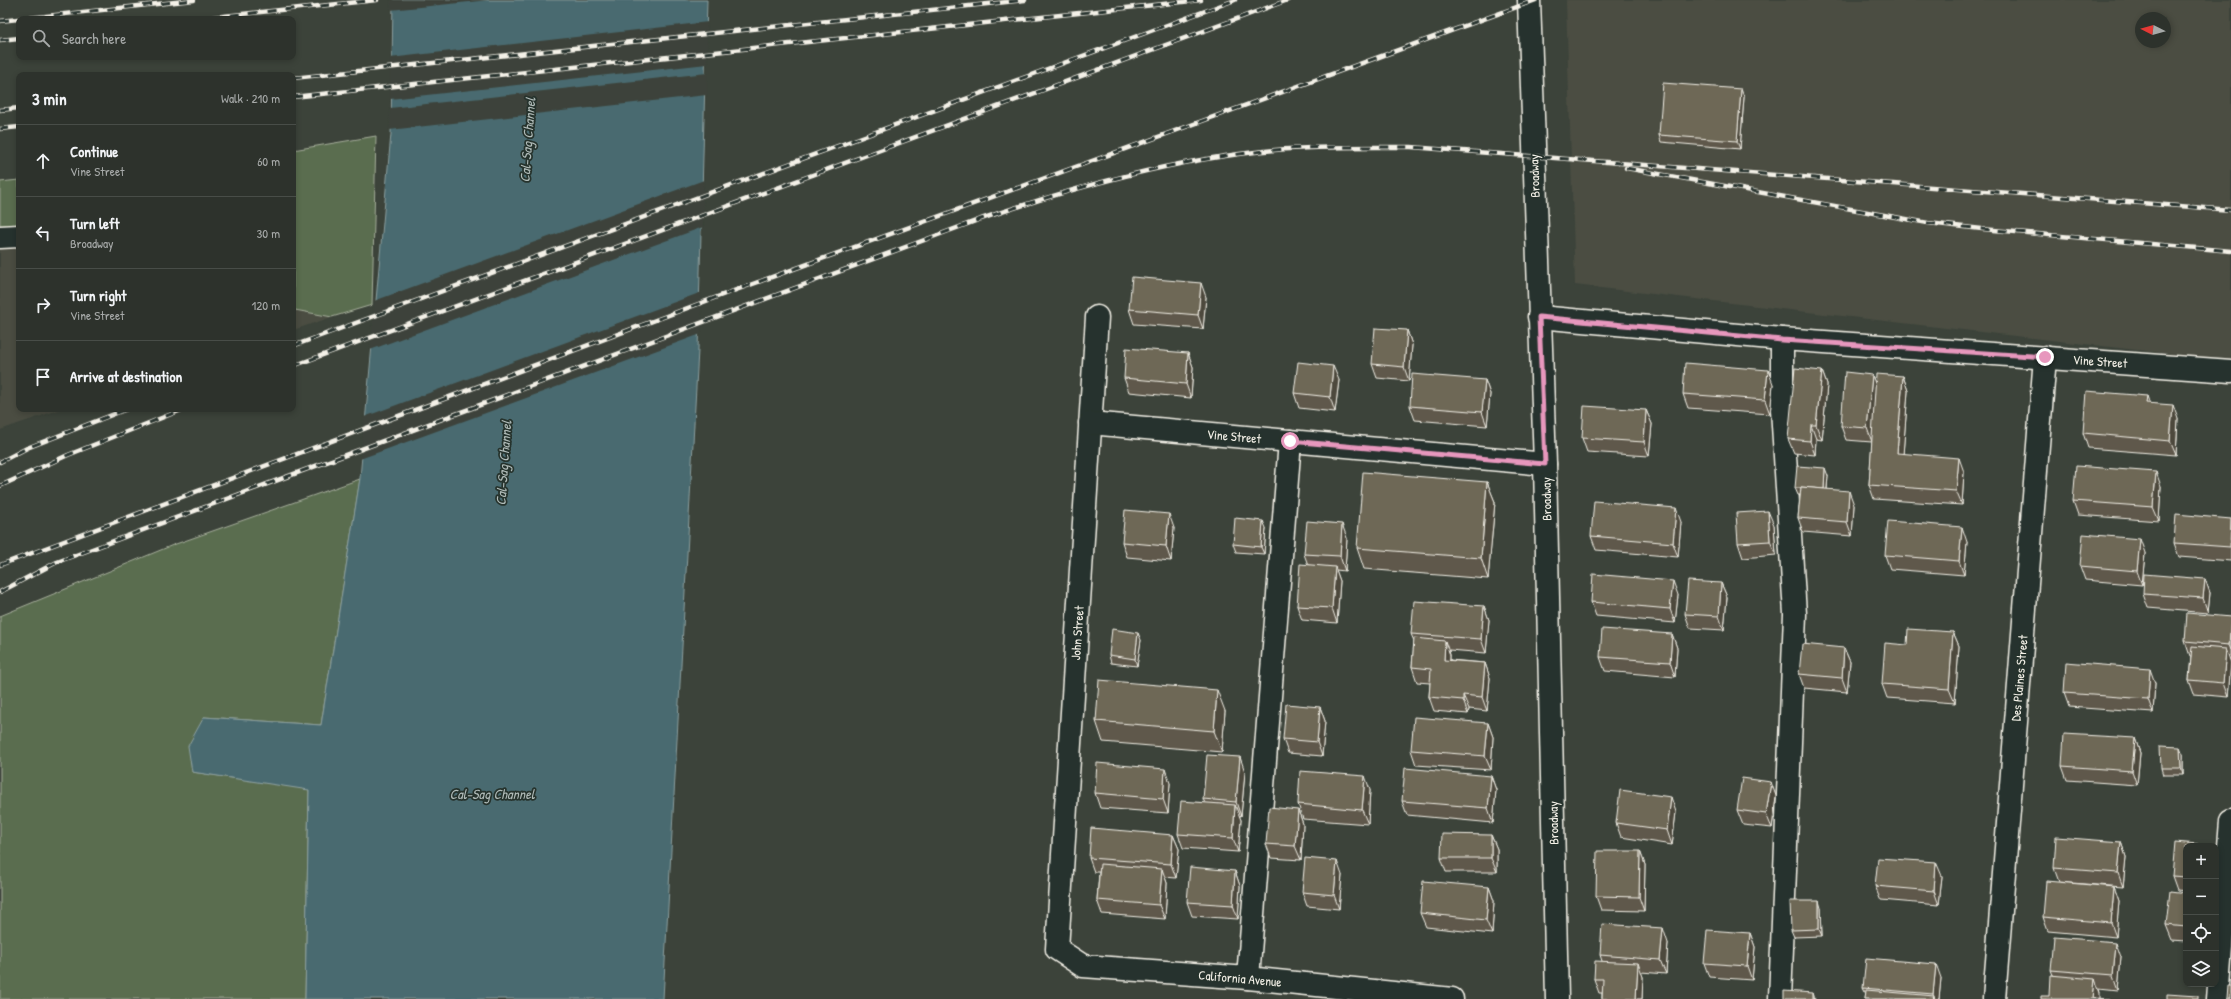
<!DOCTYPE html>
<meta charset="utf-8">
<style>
:root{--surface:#2d322c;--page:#353a34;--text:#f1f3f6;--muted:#a7aaa9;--line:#484d48}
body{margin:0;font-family:"Patrick Hand",sans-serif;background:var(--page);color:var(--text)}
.controls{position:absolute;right:12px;bottom:12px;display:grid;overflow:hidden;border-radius:8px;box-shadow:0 2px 6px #0003}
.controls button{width:36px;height:36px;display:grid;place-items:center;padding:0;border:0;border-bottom:1px solid var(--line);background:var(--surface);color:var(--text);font:20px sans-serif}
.compass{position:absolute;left:2135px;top:12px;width:36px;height:36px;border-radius:50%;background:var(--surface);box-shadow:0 2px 6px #0003;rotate:276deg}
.stop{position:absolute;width:12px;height:12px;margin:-9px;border:3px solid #e797bd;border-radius:50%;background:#fff}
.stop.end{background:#e797bd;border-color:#fff;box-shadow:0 1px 4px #0008}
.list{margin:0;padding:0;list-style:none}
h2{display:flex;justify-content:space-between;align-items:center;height:52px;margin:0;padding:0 16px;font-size:17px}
h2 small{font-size:13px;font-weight:400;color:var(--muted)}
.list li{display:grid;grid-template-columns:26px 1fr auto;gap:12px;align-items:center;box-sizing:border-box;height:72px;padding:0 16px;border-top:1px solid var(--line)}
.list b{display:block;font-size:15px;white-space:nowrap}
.list p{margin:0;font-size:13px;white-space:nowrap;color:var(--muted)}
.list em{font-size:13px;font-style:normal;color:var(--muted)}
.icon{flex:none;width:22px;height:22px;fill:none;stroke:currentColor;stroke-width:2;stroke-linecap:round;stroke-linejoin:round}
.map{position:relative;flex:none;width:2231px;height:999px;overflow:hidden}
.search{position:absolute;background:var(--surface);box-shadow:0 2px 6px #0003;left:16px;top:16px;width:280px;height:44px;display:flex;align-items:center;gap:10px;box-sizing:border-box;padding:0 14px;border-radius:8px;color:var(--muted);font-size:15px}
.panel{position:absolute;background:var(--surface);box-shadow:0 2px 6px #0003;left:16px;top:72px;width:280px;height:340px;border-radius:8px}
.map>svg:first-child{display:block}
.built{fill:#4b4e43;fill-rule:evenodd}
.green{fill:#5a6d50;stroke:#a7af9c}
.water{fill:#496a70;stroke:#8da0a0}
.pier{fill:#3c433a}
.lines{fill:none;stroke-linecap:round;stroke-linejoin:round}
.minor-casing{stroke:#f4f1e8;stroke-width:25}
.minor{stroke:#26332d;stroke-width:22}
.rail-casing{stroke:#f4f1e8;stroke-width:4.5}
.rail{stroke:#26332d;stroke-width:3;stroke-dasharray:9;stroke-linecap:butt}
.wall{fill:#5f594b;stroke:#f4f1e8}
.shaded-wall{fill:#4d493d;stroke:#f4f1e8}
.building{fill:#6e6857;stroke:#f4f1e8}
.route{stroke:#e797bd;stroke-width:5}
.labels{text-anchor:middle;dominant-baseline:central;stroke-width:3.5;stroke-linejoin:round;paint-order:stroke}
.street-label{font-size:13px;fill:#f4f1e8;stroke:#26332d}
.water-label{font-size:14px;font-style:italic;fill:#b0bbb8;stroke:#26332d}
</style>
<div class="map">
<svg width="2231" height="999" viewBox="0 0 2231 999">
<rect width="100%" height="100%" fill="#3c433a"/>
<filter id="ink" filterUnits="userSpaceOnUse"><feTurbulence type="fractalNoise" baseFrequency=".025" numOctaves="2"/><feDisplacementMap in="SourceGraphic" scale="8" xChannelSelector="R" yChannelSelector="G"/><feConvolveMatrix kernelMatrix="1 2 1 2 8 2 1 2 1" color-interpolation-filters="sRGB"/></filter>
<g filter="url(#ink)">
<g class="built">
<path d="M1566,0H2231V361L1575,285ZM2141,18H2165V42H2141Z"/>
<polygon points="19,227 19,409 61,409 0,430 0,230"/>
<polygon points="293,307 295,310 332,317 293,330"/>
</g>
<g class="green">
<polygon points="376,136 372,305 332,317 295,310 293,307 293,150"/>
<polygon points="19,180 19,227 0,230 0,182"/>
<polygon points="360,479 321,725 204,717 192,772 309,789 305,999 0,999 0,616 173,545"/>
</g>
<polygon class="water" points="393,0 707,0 698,350 663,999 305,999 309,790 192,772 188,746 204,717 321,725 360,478 391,134"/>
<g class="pier">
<polygon points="391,0 489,0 390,10"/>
<polygon points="708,22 707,64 390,99 390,58"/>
<polygon points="707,73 707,95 389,130 390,108"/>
<polygon points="704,180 703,227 370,350 374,301"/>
<polygon points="702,292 701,334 360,459 364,417"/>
</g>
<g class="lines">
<g class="minor-casing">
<g id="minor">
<polyline points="1529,0 1545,464 1557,999"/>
<polyline points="0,237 19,236"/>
<polyline points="1097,317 1057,949 1083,966 1248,978 1452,999"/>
<polyline points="1539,317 1782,339 2231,371"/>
<polyline points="1090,423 1545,464"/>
<polyline points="1248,978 1290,441"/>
<polyline points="1780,999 1795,614 1782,409 1782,339"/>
<polyline points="1994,999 2045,357"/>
<polyline points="2217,999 2231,821"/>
</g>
</g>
<use href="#minor" class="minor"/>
<g class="rail-casing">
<g id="rail">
<polyline points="195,19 377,0"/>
<polyline points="0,21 194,0"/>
<polyline points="0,40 19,38"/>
<polyline points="293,78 1025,0"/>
<polyline points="293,97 1201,0"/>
<polyline points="0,110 19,108"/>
<polyline points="0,129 19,127"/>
<polyline points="1626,168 1928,223 1982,229 2231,251"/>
<polyline points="293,346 1235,0"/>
<polyline points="293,366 1288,0"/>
<polyline points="0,462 27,448 127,409"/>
<polyline points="0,486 68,455 184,409"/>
<polyline points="0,565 725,294 1536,0"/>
<path d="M0,592L57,562L981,219C1075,187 1175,159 1275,150C1320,146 1366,147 1411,147L2231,210"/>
</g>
</g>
<use href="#rail" class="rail"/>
</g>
<g class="wall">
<polygon points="1744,97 1740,149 1661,142 1659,135"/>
<polygon points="1206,297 1203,329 1134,324 1129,309"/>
<polygon points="1407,330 1412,345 1409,381 1377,378 1372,364"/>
<polygon points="1188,353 1193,367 1191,398 1129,392 1124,378"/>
<polygon points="1822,371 1827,385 1822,440 1816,439 1815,455 1794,453 1788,439"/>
<polygon points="1872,375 1876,386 1903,376 1908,391 1903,454 1964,472 1962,505 1874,499 1869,485 1872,442 1846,440 1841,426"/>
<polygon points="1339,380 1335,412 1299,408 1294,393"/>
<polygon points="1485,380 1490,394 1487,426 1415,420 1410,406"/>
<polygon points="1773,384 1770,414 1688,408 1683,394"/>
<polygon points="2149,404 2178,419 2176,455 2088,448 2083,433"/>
<polygon points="1646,410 1652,424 1649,456 1587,452 1582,438"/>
<polygon points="1828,476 1827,489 1854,505 1852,536 1803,532 1798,518 1800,495 1798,495 1795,488"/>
<polygon points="1487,482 1495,502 1488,579 1364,569 1357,548"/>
<polygon points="2161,486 2159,521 2078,515 2073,501"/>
<polygon points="2231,519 2231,561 2179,557 2174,543"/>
<polygon points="1681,522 1678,557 1596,550 1591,536"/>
<polygon points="1774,525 1776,555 1743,558 1738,543"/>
<polygon points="1174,528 1171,561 1127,557 1122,542"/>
<polygon points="1266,528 1264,554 1236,552 1233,544"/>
<polygon points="1347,538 1345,571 1336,570 1340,581 1337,623 1302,620 1297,606 1308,565 1304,554"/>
<polygon points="1967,542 1964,575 1890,569 1885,555"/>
<polygon points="2145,553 2142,585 2085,580 2080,566"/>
<polygon points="2205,579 2210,593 2208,613 2148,608 2143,594"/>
<polygon points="1721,583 1727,597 1724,630 1690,628 1685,614"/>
<polygon points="1678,595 1675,623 1596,616 1591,602"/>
<polygon points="1484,606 1489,620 1486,653 1449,650 1450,655 1450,660 1485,663 1490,678 1487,711 1469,709 1468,714 1434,711 1429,697 1430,683 1417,682 1412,667 1414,641 1411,634"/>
<polygon points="2231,617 2231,659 2230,659 2231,664 2228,697 2194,694 2189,680 2191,656 2190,656 2185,641"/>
<polygon points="1953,632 1959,646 1955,703 1887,698 1882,684 1907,645"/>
<polygon points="1672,634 1677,648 1675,677 1605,671 1600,657"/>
<polygon points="1141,640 1137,666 1111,663 1109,655"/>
<polygon points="1844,648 1850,662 1847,692 1804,688 1799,674"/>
<polygon points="2155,683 2153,713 2069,707 2064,693"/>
<polygon points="1320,707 1325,721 1322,756 1288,753 1283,739"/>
<polygon points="1225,711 1222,752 1103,742 1096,721"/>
<polygon points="1488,723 1493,737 1491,770 1416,765 1411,750"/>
<polygon points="2135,738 2140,753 2137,785 2067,780 2062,766"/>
<polygon points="2183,754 2183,775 2163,775 2161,768"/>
<polygon points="1245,772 1241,816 1239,816 1241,820 1238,852 1183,848 1178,834 1205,803 1203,799"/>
<polygon points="1491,776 1496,790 1493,823 1407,815 1402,801"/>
<polygon points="1170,783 1168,813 1100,808 1095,793"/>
<polygon points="1370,790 1368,824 1303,819 1298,804"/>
<polygon points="1776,796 1772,828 1743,825 1737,810"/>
<polygon points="1298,810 1303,824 1301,860 1271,858 1266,844"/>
<polygon points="1676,812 1672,845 1621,837 1616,823"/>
<polygon points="1173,835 1179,849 1176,878 1165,877 1167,883 1165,919 1102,914 1097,900 1099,872 1094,872 1089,858"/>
<polygon points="1491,835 1497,849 1497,872 1446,872 1441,858"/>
<polygon points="2121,842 2126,857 2123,887 2059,882 2054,868"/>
<polygon points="2186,846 2186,891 2177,890 2172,876"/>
<polygon points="1640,851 1645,865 1644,911 1601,910 1596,896"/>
<polygon points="1235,871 1240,886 1238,919 1192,916 1187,902"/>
<polygon points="1342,875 1339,909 1307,906 1302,892"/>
<polygon points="1942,876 1939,905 1881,900 1875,886"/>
<polygon points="1489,887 1494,901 1492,934 1426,927 1420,913"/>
<polygon points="2114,887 2119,901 2116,937 2048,931 2043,917"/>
<polygon points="2186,893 2186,941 2172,940 2166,925"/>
<polygon points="1821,908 1822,936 1794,937 1791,930"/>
<polygon points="1750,933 1755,947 1752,980 1709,977 1704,963"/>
<polygon points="1668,943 1666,974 1641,972 1643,977 1642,999 1602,999 1602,993 1599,993 1594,979 1602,961 1600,955"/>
<polygon points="2121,956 2118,990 2099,988 2100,993 2053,975 2051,970"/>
<polygon points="1941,978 1939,999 1865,999 1866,994 1863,988"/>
</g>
<g class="shaded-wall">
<polygon points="1741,89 1744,97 1740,149 1737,141"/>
<polygon points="1201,283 1206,297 1203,329 1198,315"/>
<polygon points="1407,330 1412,345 1409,381 1404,367"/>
<polygon points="1188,353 1193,367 1191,398 1186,384"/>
<polygon points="1333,366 1339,380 1335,412 1330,397"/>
<polygon points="1768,370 1773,384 1770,414 1765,400"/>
<polygon points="1822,371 1827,385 1822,440 1816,425"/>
<polygon points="1872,375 1877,389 1872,442 1867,428"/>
<polygon points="1903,376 1908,391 1902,468 1897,453"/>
<polygon points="1485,380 1490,394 1487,426 1482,412"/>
<polygon points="2147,396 2152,410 2146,403"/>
<polygon points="2173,405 2178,419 2176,455 2170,441"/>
<polygon points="1646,410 1652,424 1649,456 1644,442"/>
<polygon points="1811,425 1816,439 1815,455 1810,441"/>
<polygon points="1959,458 1964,472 1962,505 1956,491"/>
<polygon points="1825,468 1828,476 1826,498 1824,490"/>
<polygon points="2156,472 2161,486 2159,521 2153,507"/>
<polygon points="1487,482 1495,502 1488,579 1481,558"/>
<polygon points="1849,491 1854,505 1852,536 1847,522"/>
<polygon points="1676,508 1681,522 1678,557 1673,543"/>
<polygon points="1768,511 1774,525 1776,555 1770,541"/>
<polygon points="1169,514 1174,528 1171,561 1166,546"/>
<polygon points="1263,521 1266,528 1264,554 1261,547"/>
<polygon points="1342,524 1347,538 1345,571 1340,556"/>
<polygon points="1962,527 1967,542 1964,575 1959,561"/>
<polygon points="2140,539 2145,553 2142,585 2137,571"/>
<polygon points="1335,567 1340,581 1337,623 1332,608"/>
<polygon points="2205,579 2210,593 2208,613 2203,598"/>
<polygon points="1673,581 1678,595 1675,623 1670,609"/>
<polygon points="1721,583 1727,597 1724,630 1719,616"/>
<polygon points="1484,606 1489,620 1486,653 1481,639"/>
<polygon points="2231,620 2231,650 2229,645"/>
<polygon points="1953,632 1959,646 1955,703 1949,689"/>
<polygon points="1138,633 1141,640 1137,666 1135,659"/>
<polygon points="1672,634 1677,648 1675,677 1670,662"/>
<polygon points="1445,641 1450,655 1449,674 1444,660"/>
<polygon points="1844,648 1850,662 1847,692 1842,678"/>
<polygon points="2226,649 2231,663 2228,697 2223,683"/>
<polygon points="1485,663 1490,678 1487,711 1482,697"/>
<polygon points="2150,669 2155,683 2153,713 2148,699"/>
<polygon points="1217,690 1225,711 1222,752 1214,731"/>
<polygon points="1463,695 1469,709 1468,714 1463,700"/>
<polygon points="1320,707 1325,721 1322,756 1317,742"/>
<polygon points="1488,723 1493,737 1491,770 1485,756"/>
<polygon points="2135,738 2140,753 2137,785 2132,771"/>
<polygon points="2180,747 2183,754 2183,775 2181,768"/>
<polygon points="1240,757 1245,772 1241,816 1236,802"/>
<polygon points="1165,769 1170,783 1168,813 1163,799"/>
<polygon points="1365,776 1370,790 1368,824 1362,810"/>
<polygon points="1491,776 1496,790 1493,823 1488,808"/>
<polygon points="1771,782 1776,796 1772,828 1766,814"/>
<polygon points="1671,797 1676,812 1672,845 1667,830"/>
<polygon points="1235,805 1241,820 1238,852 1233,838"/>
<polygon points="1298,810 1303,824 1301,860 1295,846"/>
<polygon points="1173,835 1179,849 1176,878 1171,864"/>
<polygon points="1491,835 1497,849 1497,872 1491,858"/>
<polygon points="2121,842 2126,857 2123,887 2118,873"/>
<polygon points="1640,851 1645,865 1644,911 1639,897"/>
<polygon points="1337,861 1342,875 1339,909 1334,895"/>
<polygon points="1936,862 1942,876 1939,905 1934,891"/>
<polygon points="1162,869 1167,883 1165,919 1159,905"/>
<polygon points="1235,871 1240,886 1238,919 1233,905"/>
<polygon points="1489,887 1494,901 1492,934 1486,920"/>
<polygon points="2114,887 2119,901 2116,937 2111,923"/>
<polygon points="1819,901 1821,908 1822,936 1819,929"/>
<polygon points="1663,928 1668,943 1666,974 1660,960"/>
<polygon points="1750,933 1755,947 1752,980 1747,966"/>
<polygon points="2116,942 2121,956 2118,990 2113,975"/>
<polygon points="1638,963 1643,977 1642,999 1636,999"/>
<polygon points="1936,964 1941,978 1939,999 1935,999 1933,994"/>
<polygon points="2095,979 2100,993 2100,999 2093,998"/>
<polygon points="1813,993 1815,999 1813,999"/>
</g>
<g class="building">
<polygon points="1663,83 1741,89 1737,141 1659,135"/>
<polygon points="1132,277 1201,283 1198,315 1129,309"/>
<polygon points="1375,328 1407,330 1404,367 1372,364"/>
<polygon points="1126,348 1188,353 1186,384 1124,378"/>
<polygon points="1298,362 1333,366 1330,397 1294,393"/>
<polygon points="1685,363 1768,370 1765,400 1683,394"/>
<polygon points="1795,368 1822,371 1816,425 1811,425 1810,441 1788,439"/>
<polygon points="1845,372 1872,375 1867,428 1841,426"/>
<polygon points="1412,374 1485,380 1482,412 1410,406"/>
<polygon points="1876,374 1903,376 1897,453 1959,458 1956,491 1869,485"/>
<polygon points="2086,391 2147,396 2146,403 2173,405 2170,441 2083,433"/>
<polygon points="1584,406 1646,410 1644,442 1582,438"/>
<polygon points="1797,466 1825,468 1824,489 1801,487 1801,488 1795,488"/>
<polygon points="2076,466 2156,472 2153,507 2073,501"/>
<polygon points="1363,472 1487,482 1481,558 1357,548"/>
<polygon points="1801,487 1849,491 1847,522 1798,518"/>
<polygon points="1594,501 1676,508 1673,543 1591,536"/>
<polygon points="1125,510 1169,514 1166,546 1122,542"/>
<polygon points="1768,511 1770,541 1738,543 1736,513"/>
<polygon points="2176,514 2231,519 2230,547 2174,543"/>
<polygon points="1235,518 1263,521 1261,547 1233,544"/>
<polygon points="1307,521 1342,524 1340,556 1304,554"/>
<polygon points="1888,521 1962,527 1959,561 1885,555"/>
<polygon points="2083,534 2140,539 2137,571 2080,566"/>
<polygon points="1300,564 1335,567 1332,608 1297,606"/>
<polygon points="1593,574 1673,581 1670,609 1591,602"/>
<polygon points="2144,574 2205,579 2203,598 2143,594"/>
<polygon points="1688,581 1721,583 1719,616 1685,614"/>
<polygon points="1414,601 1484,606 1481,639 1411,634"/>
<polygon points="2187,613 2231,617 2229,645 2185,641"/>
<polygon points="1112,629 1138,633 1135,659 1109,655"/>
<polygon points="1602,629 1672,634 1670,662 1600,657"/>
<polygon points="1908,629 1953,632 1949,689 1882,684 1885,643 1907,645"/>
<polygon points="1414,638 1445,641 1444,660 1485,663 1482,697 1463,695 1463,700 1429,697 1431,669 1412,667"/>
<polygon points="1802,644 1844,648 1842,678 1799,674"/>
<polygon points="2192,646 2226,649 2223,683 2189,680"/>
<polygon points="2066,662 2150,669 2148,699 2064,693"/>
<polygon points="1099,680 1217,690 1214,731 1096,721"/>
<polygon points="1286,704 1320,707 1317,742 1283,739"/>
<polygon points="1414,717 1488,723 1485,756 1411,750"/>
<polygon points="2064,734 2135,738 2132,771 2062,766"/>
<polygon points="2160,746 2180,747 2181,768 2161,768"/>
<polygon points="1207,755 1240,757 1236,802 1203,799"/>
<polygon points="1097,763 1165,769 1163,799 1095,793"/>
<polygon points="1405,768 1491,776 1488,808 1402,801"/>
<polygon points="1300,771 1365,776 1362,810 1298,804"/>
<polygon points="1742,778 1771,782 1766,814 1737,810"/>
<polygon points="1620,790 1671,797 1667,830 1616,823"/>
<polygon points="1181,801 1235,805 1233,838 1178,834"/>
<polygon points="1269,807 1298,810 1295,846 1266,844"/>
<polygon points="1091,828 1173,835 1171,864 1089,858"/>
<polygon points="1442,834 1491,835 1491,858 1441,858"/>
<polygon points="2056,837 2121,842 2118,873 2054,868"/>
<polygon points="2175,842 2209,845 2209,846 2186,846 2186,877 2172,876"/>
<polygon points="1597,851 1640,851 1639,897 1596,896"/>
<polygon points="1305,858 1337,861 1334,895 1302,892"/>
<polygon points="1878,858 1936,862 1934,891 1875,886"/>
<polygon points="1100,864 1162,869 1159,905 1097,900"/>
<polygon points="1190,867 1235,871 1233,905 1187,902"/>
<polygon points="1423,881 1489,887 1486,920 1420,913"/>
<polygon points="2046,881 2114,887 2111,923 2043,917"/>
<polygon points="2170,891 2186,893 2186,927 2166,925"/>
<polygon points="1790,901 1819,901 1819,929 1791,930"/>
<polygon points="1602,924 1663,928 1660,960 1600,955"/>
<polygon points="1707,930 1750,933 1747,966 1704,963"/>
<polygon points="2054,937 2116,942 2113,975 2051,970"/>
<polygon points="1866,958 1936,964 1933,994 1863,988"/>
<polygon points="1595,961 1638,963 1636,999 1602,999 1603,979 1594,979"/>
<polygon points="2050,975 2095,979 2093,998 2110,999 2041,999 2041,996 2049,996"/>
<polygon points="2228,986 2231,986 2231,999 2227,999"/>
<polygon points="1866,990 1934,996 1933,999 1865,999"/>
<polygon points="1784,991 1813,993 1813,999 1784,999"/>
<polygon points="2167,994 2198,996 2198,999 2167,999"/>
</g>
</g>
<g class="lines" filter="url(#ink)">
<polyline class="route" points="1290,441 1545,464 1539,317 1782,340 2045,357"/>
</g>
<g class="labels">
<g class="street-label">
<text transform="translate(1534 176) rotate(-92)">Broadway</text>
<text transform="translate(2100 361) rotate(4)">Vine Street</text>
<text transform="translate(1234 436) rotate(5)">Vine Street</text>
<text transform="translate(1546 499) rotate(-91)">Broadway</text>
<text transform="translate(1077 633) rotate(-86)">John Street</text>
<text transform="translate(2019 678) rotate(-85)">Des Plaines Street</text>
<text transform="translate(1553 823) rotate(-91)">Broadway</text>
<text transform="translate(1240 978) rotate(5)">California Avenue</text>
</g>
<g class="water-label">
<text transform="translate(527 140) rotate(-86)">Cal-Sag Channel</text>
<text transform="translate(503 463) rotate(-86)">Cal-Sag Channel</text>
<text x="492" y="793">Cal-Sag Channel</text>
</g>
</g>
</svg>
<div class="controls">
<button>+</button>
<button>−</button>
<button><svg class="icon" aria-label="locate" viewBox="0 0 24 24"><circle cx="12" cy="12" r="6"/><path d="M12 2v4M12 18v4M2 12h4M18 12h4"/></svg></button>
<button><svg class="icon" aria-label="layers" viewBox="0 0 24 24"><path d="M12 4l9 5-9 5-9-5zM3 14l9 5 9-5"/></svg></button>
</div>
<svg class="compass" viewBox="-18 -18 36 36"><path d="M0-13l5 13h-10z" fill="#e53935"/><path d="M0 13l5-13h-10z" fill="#a7aaa9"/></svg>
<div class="stop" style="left:1290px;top:441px"></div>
<div class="stop end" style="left:2045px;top:357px"></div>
<div class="search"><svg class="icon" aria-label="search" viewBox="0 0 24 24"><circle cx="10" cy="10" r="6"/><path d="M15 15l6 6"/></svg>Search here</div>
<section class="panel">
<h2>3 min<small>Walk · 210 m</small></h2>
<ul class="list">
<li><svg class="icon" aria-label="ahead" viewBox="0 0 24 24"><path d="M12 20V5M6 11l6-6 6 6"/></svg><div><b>Continue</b><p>Vine Street</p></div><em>60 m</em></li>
<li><svg class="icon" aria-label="left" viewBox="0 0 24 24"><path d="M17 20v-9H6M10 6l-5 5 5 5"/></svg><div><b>Turn left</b><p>Broadway</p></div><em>30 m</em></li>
<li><svg class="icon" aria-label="right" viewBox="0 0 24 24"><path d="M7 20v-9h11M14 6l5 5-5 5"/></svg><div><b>Turn right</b><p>Vine Street</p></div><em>120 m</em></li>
<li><svg class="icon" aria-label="arrive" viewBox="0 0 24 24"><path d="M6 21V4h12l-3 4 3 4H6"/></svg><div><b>Arrive at destination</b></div></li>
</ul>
</section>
</div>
